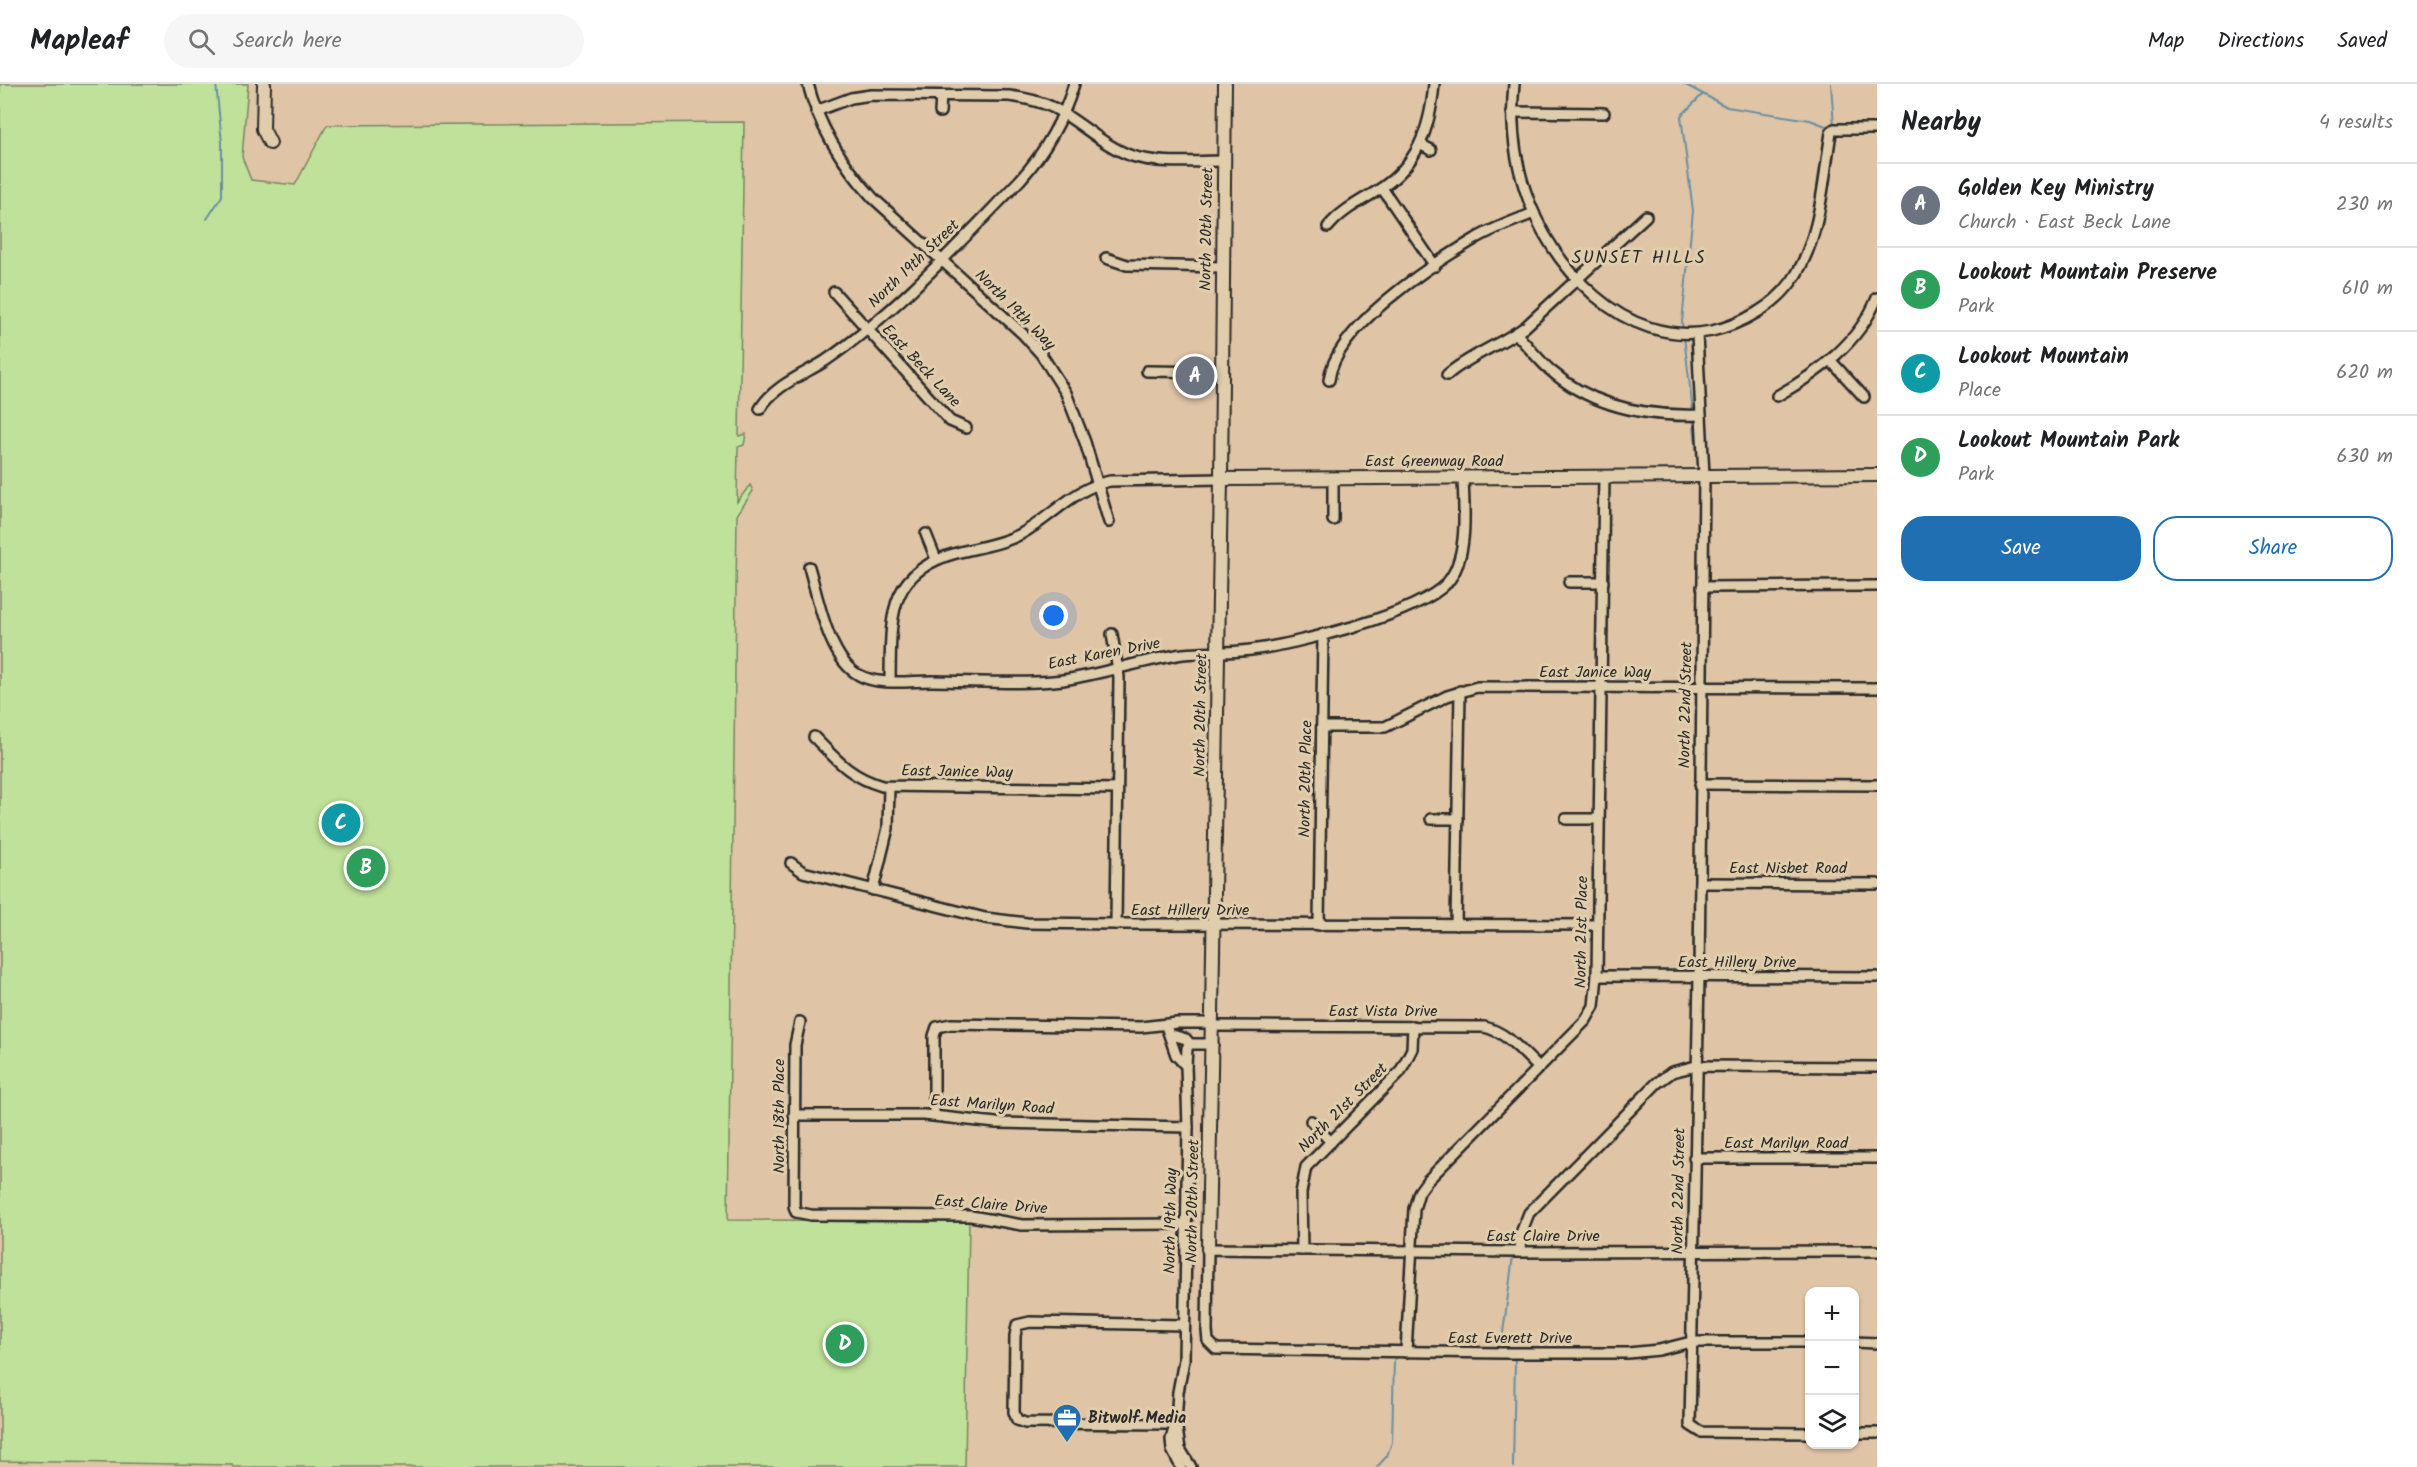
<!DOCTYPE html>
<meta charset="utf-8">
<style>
:root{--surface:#fff;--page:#f6f6f6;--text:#202124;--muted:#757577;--line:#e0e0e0;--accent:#1f6fb2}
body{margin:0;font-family:Kalam,sans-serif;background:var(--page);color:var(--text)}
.controls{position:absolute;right:18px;bottom:18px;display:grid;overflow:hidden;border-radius:12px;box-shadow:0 2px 4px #0004}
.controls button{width:54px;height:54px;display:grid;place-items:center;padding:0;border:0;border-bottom:2px solid var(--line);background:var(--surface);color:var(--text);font:30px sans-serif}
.you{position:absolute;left:1054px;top:532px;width:21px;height:21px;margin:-15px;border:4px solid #fff;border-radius:50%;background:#1a73e8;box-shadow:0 0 0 9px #1a73e833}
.badge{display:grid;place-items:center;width:39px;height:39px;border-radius:50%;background:var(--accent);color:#fff;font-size:20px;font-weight:700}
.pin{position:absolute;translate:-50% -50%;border:3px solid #fff;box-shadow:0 2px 6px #0006}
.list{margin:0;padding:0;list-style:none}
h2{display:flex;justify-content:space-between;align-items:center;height:78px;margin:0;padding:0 24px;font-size:26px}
h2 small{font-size:20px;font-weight:400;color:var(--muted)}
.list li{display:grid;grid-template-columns:39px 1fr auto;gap:18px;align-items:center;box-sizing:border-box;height:84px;padding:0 24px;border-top:2px solid var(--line)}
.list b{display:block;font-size:22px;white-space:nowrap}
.list p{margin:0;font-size:20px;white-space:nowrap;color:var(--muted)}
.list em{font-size:20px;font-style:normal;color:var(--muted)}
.actions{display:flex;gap:12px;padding:18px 24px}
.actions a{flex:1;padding:14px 0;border:2px solid var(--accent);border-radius:24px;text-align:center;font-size:21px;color:var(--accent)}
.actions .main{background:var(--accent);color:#fff}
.icon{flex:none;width:33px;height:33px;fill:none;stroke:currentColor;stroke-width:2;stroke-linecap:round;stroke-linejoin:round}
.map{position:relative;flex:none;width:1877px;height:1383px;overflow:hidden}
header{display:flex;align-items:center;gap:36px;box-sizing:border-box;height:84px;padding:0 30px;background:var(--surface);border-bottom:2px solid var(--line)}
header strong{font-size:28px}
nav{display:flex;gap:33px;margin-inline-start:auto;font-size:21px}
.search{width:420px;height:54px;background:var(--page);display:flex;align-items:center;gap:15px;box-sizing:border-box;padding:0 21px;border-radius:33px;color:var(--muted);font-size:22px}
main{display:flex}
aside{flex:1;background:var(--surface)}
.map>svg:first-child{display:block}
.green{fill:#c0e199;stroke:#768662;stroke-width:1.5}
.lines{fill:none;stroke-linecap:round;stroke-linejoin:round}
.stream{stroke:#6790a2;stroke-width:2}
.minor-casing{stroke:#2b2b2b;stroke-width:14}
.tertiary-casing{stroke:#2b2b2b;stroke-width:16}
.minor{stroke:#e0cdab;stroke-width:9}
.tertiary{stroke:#e0cdab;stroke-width:12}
.labels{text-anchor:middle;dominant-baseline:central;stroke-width:6;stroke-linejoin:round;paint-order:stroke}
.street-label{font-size:16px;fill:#2b2b2b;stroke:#e0cdab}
.poi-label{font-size:16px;font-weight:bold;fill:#2b2b2b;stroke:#e0cdab;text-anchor:start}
.neighbourhood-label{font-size:18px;letter-spacing:1.5px;fill:#2b2b2b;stroke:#e0cdab}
</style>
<header>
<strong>Mapleaf</strong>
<div class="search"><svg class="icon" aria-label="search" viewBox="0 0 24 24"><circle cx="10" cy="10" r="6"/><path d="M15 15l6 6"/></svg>Search here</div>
<nav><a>Map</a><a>Directions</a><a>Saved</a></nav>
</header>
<main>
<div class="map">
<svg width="1877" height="1383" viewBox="0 0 1877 1383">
<rect width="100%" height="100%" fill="#dfc4a6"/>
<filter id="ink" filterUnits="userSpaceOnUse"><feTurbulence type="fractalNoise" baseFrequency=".0167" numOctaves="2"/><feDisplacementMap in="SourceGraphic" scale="12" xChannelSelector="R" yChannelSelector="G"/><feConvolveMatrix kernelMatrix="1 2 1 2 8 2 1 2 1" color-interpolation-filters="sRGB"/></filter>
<g filter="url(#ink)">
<polygon class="green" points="0,0 248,0 242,73 251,96 295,101 327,41 744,38 739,352 746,350 744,361 738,363 737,418 750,401 753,407 737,431 728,1136 969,1137 965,1383 233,1383 232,1381 0,1377"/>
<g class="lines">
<g class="stream">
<polyline points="1684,0 1727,23 1810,36 1831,44"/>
<polyline points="1831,0 1834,42"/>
<polyline points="207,135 222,112 222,59 216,0"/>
<polyline points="1683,247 1682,238 1693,127 1681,32 1703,10"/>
<polyline points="1684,253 1693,328"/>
<polyline points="1693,333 1699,387"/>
<polyline points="1697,600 1698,516"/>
<polyline points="1693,888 1697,606"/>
<polyline points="1693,894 1694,927"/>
<polyline points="1503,1267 1502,1257 1513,1172"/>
<polyline points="1509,1273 1515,1276 1513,1383"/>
<polyline points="1377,1383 1387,1372 1392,1358 1394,1276 1397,1272"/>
</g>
<g class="minor-casing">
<g id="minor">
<path d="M808,0C819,44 843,81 873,114L1023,250L1041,270L1066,309L1085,358L1109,438"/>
<path d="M1514,0C1506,80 1534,159 1595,212C1627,240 1669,256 1712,247C1742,240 1774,222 1792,197C1821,155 1823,97 1831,49L1834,45H1877"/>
<path d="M816,27L851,14L871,11L1009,12C1025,14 1040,17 1054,24C1081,38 1103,62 1132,72C1161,81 1194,77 1224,77"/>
<polyline points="940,28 941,12"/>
<polyline points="1512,28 1604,29"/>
<polyline points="1420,60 1431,66"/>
<polyline points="1382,104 1435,182"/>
<path d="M1328,143C1341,127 1359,118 1377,107C1417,82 1430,46 1434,0"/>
<polyline points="1106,174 1127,181 1223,183"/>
<polyline points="834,208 950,337 966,344"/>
<path d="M1516,249C1527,262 1538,275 1550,286C1592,323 1647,333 1701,331"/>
<polyline points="1697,250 1704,392 1699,893 1690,1341 1701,1348 1810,1349"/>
<polyline points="1831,277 1864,313"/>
<polyline points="1147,287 1222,288"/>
<path d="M1447,291C1470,271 1500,261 1525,243L1646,132"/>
<path d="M1329,296C1335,243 1431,181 1475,155C1493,144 1514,137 1534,129"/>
<path d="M1777,312C1818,289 1859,259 1877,214"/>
<path d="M760,325C773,302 803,291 825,277C898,227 958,160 1020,96C1045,68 1063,37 1074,0"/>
<polyline points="1333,436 1333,395"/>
<polyline points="926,450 936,475"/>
<path d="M809,483C818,514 829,576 859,591C879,602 909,597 931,597C972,597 1024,601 1063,596C1103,590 1143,576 1183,570C1206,568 1229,569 1251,566C1296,560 1417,531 1447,499C1469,474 1464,425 1463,394"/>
<polyline points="1569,498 1603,498"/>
<polyline points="1702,503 1877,502"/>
<polyline points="1112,550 1119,593 1116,840"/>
<path d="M890,597C891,533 886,487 960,468C980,463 1002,460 1021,450C1052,433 1074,404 1110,397L1221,395"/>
<polyline points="1322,643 1385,643 1447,612 1477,603 1877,604"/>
<path d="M814,653C837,676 850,693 882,702L1117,705"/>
<polyline points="1700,700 1877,701"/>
<polyline points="1431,735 1458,735"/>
<polyline points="1566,735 1599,735"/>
<polyline points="791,779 803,788 827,794 985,834 1027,839 1116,840 1597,841"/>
<polyline points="1700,799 1877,800"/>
<polyline points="873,806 888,744 889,703"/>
<polyline points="1319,841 1323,550"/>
<polyline points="1456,841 1460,607"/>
<polyline points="1597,892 1877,893"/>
<polyline points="800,938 795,961 794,1122 796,1128 811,1131 971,1132 1022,1141 1185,1140"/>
<polyline points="1166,942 1176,971 1186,982 1188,1043 1184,1276 1178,1308 1176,1338 1171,1355 1172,1366 1181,1383"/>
<path d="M1213,942L1484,943C1507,948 1522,968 1539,984"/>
<polyline points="1169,950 1186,955 1190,960"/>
<polyline points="1186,982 1187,964 1190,960 1213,960"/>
<polyline points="794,1031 924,1031 996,1039 1188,1043"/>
<polyline points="934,1032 934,952 937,943 951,940 1141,943 1177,939 1213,939"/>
<polyline points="1311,1037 1331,1058"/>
<polyline points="1694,1074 1877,1074"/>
<polyline points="1302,1166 1301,1109 1306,1083 1400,988 1412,965 1413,942"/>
<polyline points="1520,1168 1521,1149 1529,1129 1657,999 1672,988 1696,982 1877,983"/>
<polyline points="1810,1258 1691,1258 1659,1266 1628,1269 1503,1269 1216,1265 1208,1257 1207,1247 1208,1165 1515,1168 1877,1167"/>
<polyline points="1854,1258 1877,1259"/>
<polyline points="1406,1268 1414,1125 1419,1108 1427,1097 1586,936 1594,922 1597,892 1604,392"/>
<polyline points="1176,1338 1169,1340 1025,1339 1017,1336 1014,1328 1015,1252 1017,1241 1030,1238 1184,1241"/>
<polyline points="1176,1338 1180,1365 1191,1383"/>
<polyline points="1854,1349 1877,1349"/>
</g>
</g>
<g class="tertiary-casing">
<g id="tertiary">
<polyline points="264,0 263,45 270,59"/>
<polyline points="1221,395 1877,391"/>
<polyline points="1208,1165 1221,395 1225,0"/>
</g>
</g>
<use href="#minor" class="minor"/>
<use href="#tertiary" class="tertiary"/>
</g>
</g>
<defs>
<g id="office-pin" transform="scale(1.5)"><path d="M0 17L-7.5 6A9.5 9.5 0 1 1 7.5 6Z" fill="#1f6fb2" stroke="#e0cdab"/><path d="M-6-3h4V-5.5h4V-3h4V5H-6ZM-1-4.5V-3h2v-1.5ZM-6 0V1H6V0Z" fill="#fff"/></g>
</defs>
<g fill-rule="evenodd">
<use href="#office-pin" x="1067" y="1334"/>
</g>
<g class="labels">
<g class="street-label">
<text transform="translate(1207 145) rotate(-89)">North 20th Street</text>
<text transform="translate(914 180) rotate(-44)">North 19th Street</text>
<text transform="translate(1015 226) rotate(45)">North 19th Way</text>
<text transform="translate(921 282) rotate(47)">East Beck Lane</text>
<text x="1434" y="377">East Greenway Road</text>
<text transform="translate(1104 570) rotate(-11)">East Karen Drive</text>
<text x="1595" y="588">East Janice Way</text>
<text transform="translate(1686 621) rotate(-89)">North 22nd Street</text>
<text transform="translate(1201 631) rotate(-89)">North 20th Street</text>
<text transform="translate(957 688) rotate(1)">East Janice Way</text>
<text transform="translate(1306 695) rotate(-89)">North 20th Place</text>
<text x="1788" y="784">East Nisbet Road</text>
<text x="1190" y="826">East Hillery Drive</text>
<text transform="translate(1582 848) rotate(-89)">North 21st Place</text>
<text x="1737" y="878">East Hillery Drive</text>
<text x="1383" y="927">East Vista Drive</text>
<text transform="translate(992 1021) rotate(4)">East Marilyn Road</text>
<text transform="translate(1343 1024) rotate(-45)">North 21st Street</text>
<text transform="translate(779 1032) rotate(-90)">North 18th Place</text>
<text x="1786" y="1059">East Marilyn Road</text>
<text transform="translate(1679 1107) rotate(-89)">North 22nd Street</text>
<text transform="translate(1193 1117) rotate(-89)">North 20th Street</text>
<text transform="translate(991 1121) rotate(4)">East Claire Drive</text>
<text transform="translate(1171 1137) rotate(-89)">North 19th Way</text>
<text x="1543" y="1152">East Claire Drive</text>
<text x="1510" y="1254">East Everett Drive</text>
</g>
<g class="poi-label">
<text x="1088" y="1334">Bitwolf Media</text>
</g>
<g class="neighbourhood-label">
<text x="1639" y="174">SUNSET HILLS</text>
</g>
</g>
</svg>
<div class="controls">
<button>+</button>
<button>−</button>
<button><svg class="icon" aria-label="layers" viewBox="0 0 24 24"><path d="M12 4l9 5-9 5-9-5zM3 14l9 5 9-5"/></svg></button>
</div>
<div class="you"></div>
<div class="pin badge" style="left:1195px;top:292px;background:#6b7280">A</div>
<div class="pin badge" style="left:366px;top:784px;background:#2e9e5b">B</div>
<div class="pin badge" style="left:341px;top:739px;background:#0f9aa8">C</div>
<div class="pin badge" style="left:845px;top:1260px;background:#2e9e5b">D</div>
</div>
<aside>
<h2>Nearby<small>4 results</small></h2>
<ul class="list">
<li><span class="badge" style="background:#6b7280">A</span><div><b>Golden Key Ministry</b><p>Church · East Beck Lane</p></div><em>230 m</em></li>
<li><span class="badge" style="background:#2e9e5b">B</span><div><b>Lookout Mountain Preserve</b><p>Park</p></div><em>610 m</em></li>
<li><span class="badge" style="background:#0f9aa8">C</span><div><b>Lookout Mountain</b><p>Place</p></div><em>620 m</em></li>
<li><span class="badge" style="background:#2e9e5b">D</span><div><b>Lookout Mountain Park</b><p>Park</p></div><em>630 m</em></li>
</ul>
<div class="actions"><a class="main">Save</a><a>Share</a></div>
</aside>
</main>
